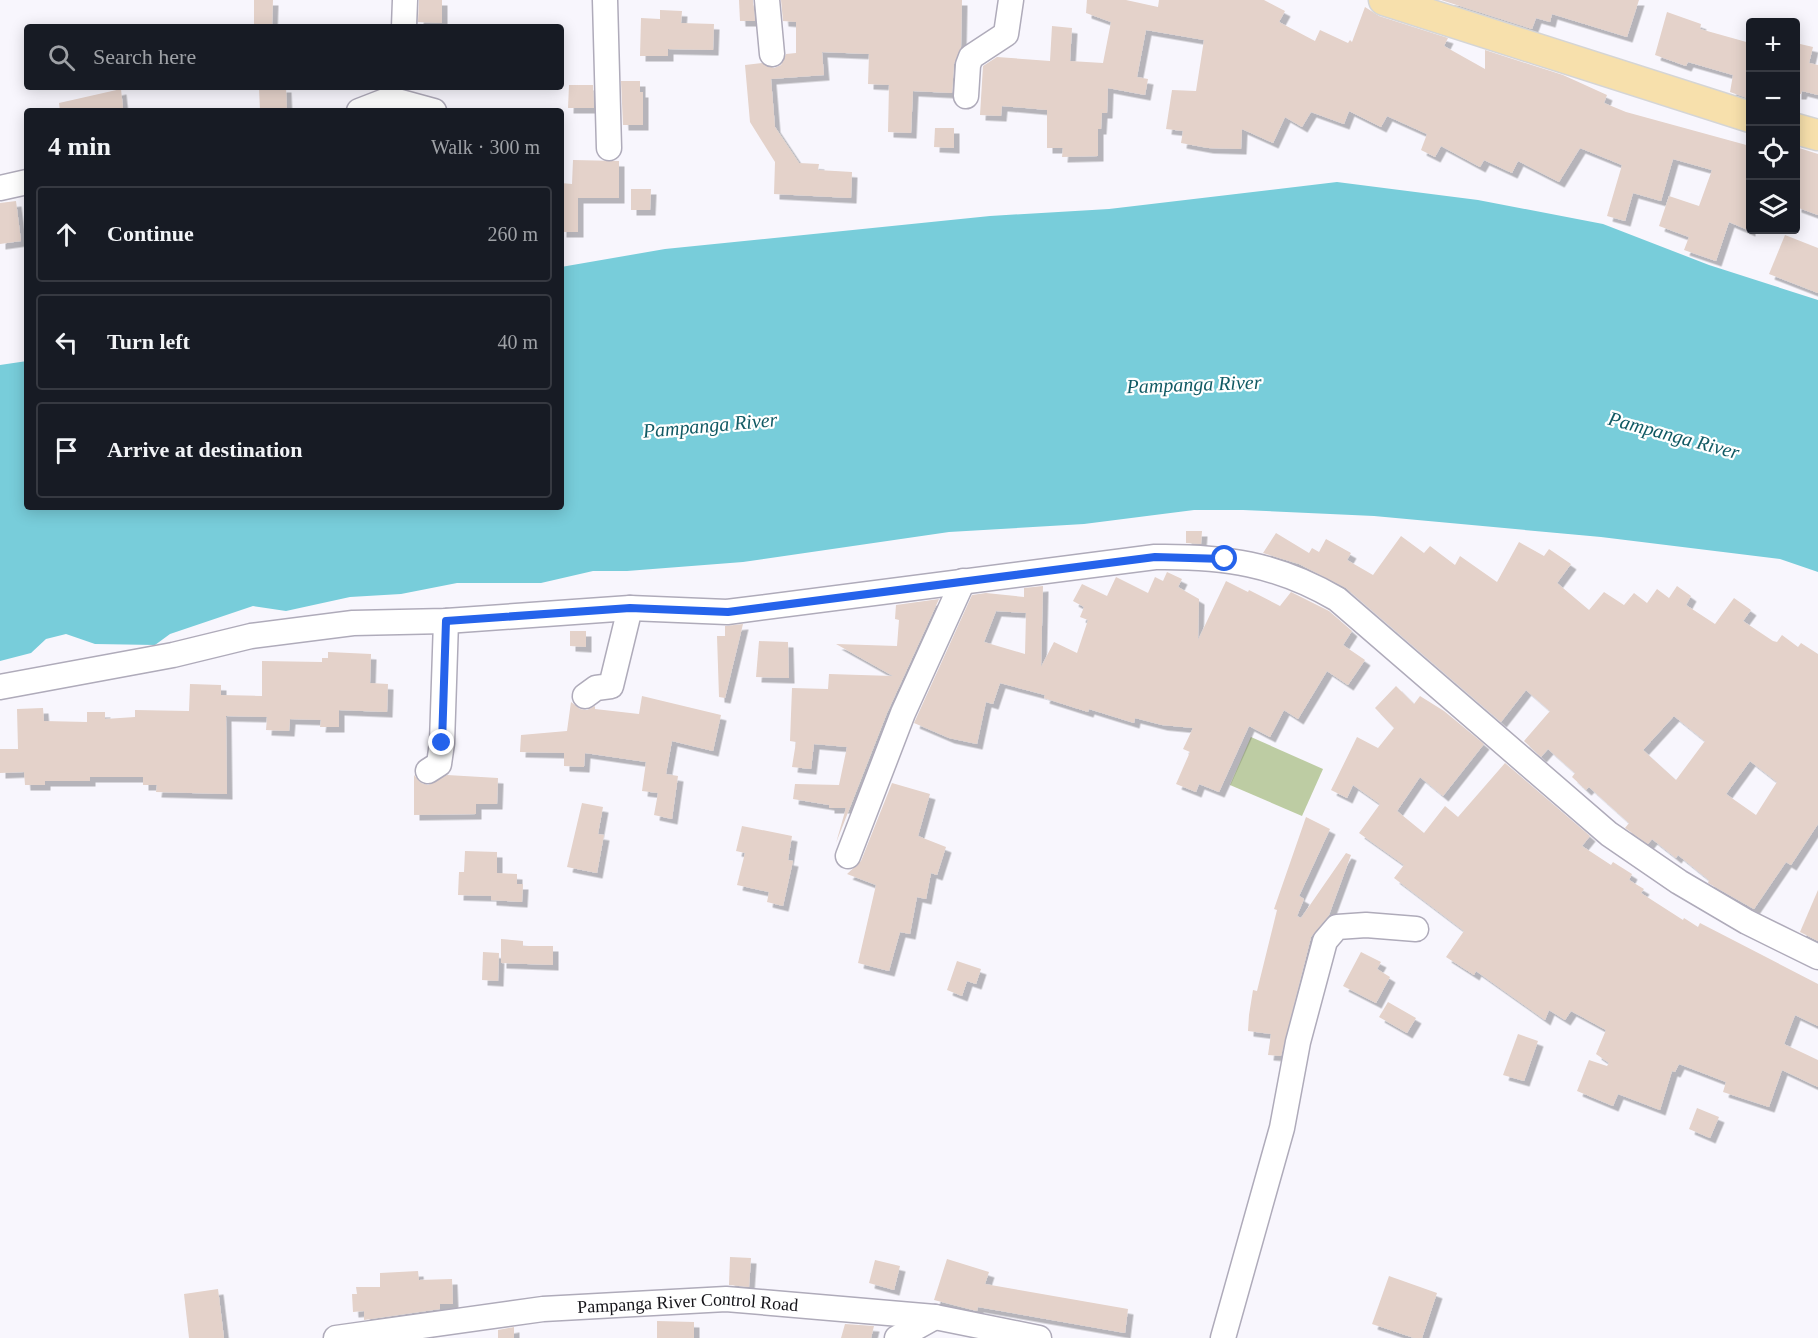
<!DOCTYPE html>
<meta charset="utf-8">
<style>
:root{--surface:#171b24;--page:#20242c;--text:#f1f3f6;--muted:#9ea1a6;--line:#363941}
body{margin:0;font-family:Georgia,serif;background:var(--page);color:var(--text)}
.controls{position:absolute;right:18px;top:18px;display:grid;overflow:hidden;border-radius:6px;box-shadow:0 3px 15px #0003}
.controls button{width:54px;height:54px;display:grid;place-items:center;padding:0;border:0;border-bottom:2px solid var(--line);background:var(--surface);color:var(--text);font:30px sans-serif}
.stop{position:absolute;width:18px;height:18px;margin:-14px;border:4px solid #2563eb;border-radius:50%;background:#fff}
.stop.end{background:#2563eb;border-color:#fff;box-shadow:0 2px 6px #0008}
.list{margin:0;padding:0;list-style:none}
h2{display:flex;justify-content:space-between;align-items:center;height:78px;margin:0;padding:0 24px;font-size:26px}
h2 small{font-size:20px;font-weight:400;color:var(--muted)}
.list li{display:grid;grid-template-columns:39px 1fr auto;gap:18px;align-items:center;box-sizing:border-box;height:96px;margin:0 12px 12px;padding:0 12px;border:2px solid var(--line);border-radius:6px}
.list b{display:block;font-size:22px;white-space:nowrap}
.list em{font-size:20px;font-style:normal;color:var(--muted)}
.icon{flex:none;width:33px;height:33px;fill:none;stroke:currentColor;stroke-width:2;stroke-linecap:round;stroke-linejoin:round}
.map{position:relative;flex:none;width:1818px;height:1338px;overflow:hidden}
.search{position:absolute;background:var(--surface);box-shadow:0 3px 15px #0003;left:24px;top:24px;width:540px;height:66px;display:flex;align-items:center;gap:15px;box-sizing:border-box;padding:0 21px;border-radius:6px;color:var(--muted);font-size:22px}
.panel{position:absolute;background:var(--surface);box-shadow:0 3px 15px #0003;left:24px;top:108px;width:540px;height:402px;border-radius:6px}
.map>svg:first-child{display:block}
.green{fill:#bdcca3}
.water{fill:#78cdda}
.building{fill:#e4d2ca;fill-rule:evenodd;filter:url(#shadow)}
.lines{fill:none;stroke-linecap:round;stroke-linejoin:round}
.minor-casing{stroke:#afabba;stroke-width:27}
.major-casing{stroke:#d5d5d5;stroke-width:33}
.minor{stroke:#fff;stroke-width:24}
.major{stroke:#f7e0ac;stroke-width:30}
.route{stroke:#2563eb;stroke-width:8}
.labels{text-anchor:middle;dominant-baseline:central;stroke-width:4.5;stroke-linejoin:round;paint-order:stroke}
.street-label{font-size:18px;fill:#141318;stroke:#fff}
.water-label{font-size:20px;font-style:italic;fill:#115a64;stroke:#fff}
</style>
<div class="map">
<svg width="1818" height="1338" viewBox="0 0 1818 1338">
<defs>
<filter id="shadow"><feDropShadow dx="5.5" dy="5.5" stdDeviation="0" flood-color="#0004"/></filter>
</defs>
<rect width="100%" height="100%" fill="#f8f6fd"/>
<polygon class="green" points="1251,737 1323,769 1302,816 1230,785"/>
<polygon class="water" points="1337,182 1478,200 1603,224 1709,265 1818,300 1818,572 1780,559 1601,537 1374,516 1243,510 1194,510 1084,524 949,532 743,562 627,571 593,571 541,583 457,583 401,594 350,597 286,611 253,606 170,634 155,645 95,644 66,634 46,639 31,653 0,661 0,365 27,361 27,507 561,507 561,267 665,249 990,216 1109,209"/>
<g class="building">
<polygon points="254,0 273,0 272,27 254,27"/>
<polygon points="419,0 442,0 442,23 418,22"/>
<polygon points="739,0 753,0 755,21 740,21"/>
<polygon points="781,0 962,0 961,47 954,64 952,93 913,91 911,133 888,132 889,85 868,84 869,54 822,52 824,75 771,79 775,127 799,163 819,164 818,170 852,172 851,198 774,194 775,162 750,122 745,65 762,63 774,68 781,65 786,54 796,53 796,22 783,21"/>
<polygon points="1087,0 1126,0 1158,7 1159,0 1264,0 1285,11 1279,22 1315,41 1320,30 1348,43 1350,40 1352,42 1365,7 1379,16 1448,38 1444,46 1485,69 1485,50 1563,75 1607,95 1604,103 1626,112 1750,146 1750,231 1729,222 1716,261 1684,250 1689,237 1659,226 1669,196 1699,206 1712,170 1673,159 1661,201 1633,193 1625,221 1607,216 1622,165 1580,148 1559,182 1518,161 1512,173 1484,160 1480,167 1441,146 1435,157 1421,150 1427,134 1387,116 1381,127 1349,111 1344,124 1311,112 1302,127 1285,117 1273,143 1242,129 1241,149 1208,148 1181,143 1183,131 1166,129 1172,90 1196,91 1204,40 1146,30 1137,77 1148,79 1145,95 1108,88 1107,113 1102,113 1101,129 1098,129 1098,156 1062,157 1063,148 1047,148 1047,110 1002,106 1001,116 980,115 983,66 997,57 1050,61 1052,26 1072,28 1070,61 1103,63 1111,22 1086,13"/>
<polygon points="1441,0 1639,0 1627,37 1552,14 1550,22 1536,18 1532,29"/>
<polygon points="660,10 682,11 681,23 714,24 713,50 668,49 668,56 640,56 641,18 660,19"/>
<polygon points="1667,12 1701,24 1700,29 1750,43 1750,99 1730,92 1733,75 1688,62 1686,66 1655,55"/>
<polygon points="1796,43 1813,47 1809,63 1818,65 1818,95 1802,91 1801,94 1796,94"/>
<polygon points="621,81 640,81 640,92 643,92 643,125 623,125"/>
<polygon points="569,85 593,85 594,108 568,108"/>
<polygon points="259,87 286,87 287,111 260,111"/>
<polygon points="121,89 123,108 60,111 59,103"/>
<polygon points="935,128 954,128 954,148 934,147"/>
<polygon points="1796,147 1818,154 1818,215 1796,207"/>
<polygon points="573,160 619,161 619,198 578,198 578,232 561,232 561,183 572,184"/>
<polygon points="631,189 651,189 650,210 631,210"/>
<polygon points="16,201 21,241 0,244 0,203"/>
<polygon points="1785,235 1818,248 1818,293 1769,274"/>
<polygon points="1186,531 1202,531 1201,544 1186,543"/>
<path d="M1276,533L1309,553L1312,548L1319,552L1326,539L1351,553L1347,560L1373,575L1401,536L1424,553L1430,546L1455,565L1460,556L1497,582L1519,542L1544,556L1549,549L1571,564L1557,583L1589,610L1604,592L1624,605L1634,593L1647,603L1657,589L1669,598L1677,586L1691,596L1686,605L1715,624L1734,598L1751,610L1743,621L1773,641L1777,642L1782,635L1798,647L1801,643L1818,654V824L1791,865L1786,862L1754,909L1708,883L1709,880L1678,855L1676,858L1652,839L1648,844L1625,828L1629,823L1589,787L1586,790L1572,777L1575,773L1548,749L1541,757L1524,741L1550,711L1526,690L1501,722L1346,588L1299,564L1263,553ZM1674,716L1705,741L1676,780L1643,750ZM1750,761L1777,782L1756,815L1726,794Z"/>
<path d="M1167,572L1182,579L1178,587L1199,599L1198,640L1226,581L1248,592L1249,590L1280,606L1291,592L1329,611L1352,631L1343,645L1365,660L1348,685L1327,671L1298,719L1284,710L1270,737L1249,726L1219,792L1199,784L1196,792L1176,784L1190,752L1183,749L1193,728L1162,725L1135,718L1134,723L1089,709L1088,712L1044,698L1045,695L1000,683L993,704L986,702L977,744L949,738L914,723L972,595L986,593L1024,597V588L1043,586L1041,667L1054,642L1077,653L1088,620L1080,617L1084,607L1073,601L1082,584L1107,596L1116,577L1148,593L1155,577L1163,581ZM996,611L1026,613L1025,654L984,642Z"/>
<polygon points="939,599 887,713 836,843 846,808 829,808 829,805 793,799 795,784 839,785 847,747 814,744 811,769 792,767 796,742 790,741 792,688 828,689 829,674 893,676 836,644 897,646 899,620 895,619 896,605"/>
<polygon points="743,624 725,698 719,697 717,636 725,636 725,626"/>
<polygon points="570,631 586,631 586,647 570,646"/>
<polygon points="759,641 788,642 789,678 756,677"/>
<polygon points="328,652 371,654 370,683 388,684 387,712 339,710 339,727 320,727 321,720 290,719 289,731 266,730 267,717 226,716 227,794 156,792 157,785 143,785 143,777 90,777 90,781 45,781 45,785 25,785 24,772 0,773 0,749 18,749 17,709 43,708 44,721 87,722 87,712 105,712 105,719 135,717 135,710 189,711 190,684 221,685 221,695 262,696 262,661 322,662 322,658 328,658"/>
<polygon points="1396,686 1414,704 1420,696 1444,711 1484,744 1443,796 1420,777 1397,811 1424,833 1445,806 1458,817 1505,763 1590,836 1582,846 1611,865 1613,862 1632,874 1629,880 1644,889 1641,893 1683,920 1684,918 1698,927 1700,923 1818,984 1818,1026 1795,1015 1784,1044 1818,1060 1818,1087 1782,1070 1769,1107 1723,1092 1726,1082 1679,1064 1675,1072 1672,1071 1660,1110 1618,1094 1613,1106 1577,1091 1589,1060 1607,1066 1609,1063 1596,1054 1606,1030 1571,1011 1565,1020 1549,1010 1545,1020 1476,971 1474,975 1446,957 1464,931 1394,878 1404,865 1359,833 1380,804 1353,785 1347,798 1331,790 1357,737 1378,748 1394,728 1375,708"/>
<polygon points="642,696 721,715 713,751 672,741 666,774 678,776 672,819 654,815 658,793 642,791 646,762 585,753 584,767 564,766 564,753 520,752 521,735 567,731 571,702 580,709 587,710 595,706 595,709 639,714"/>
<polygon points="414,775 421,783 428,785 447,775 498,778 497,804 476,804 476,814 414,815"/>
<polygon points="892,783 930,794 918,836 946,847 937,875 931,873 926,899 917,897 910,934 900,932 889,971 858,963 876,885 847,874 861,861"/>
<polygon points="582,803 603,807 598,834 604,835 597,873 567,867"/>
<polygon points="1306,817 1330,829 1299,896 1304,899 1297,916 1301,918 1346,853 1351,855 1329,915 1311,937 1281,1056 1268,1055 1271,1034 1248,1031 1249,1015 1253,990 1257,991 1277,910 1274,909"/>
<polygon points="742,826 792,836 788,860 793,861 783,906 767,902 769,892 737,885 745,853 736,851"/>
<polygon points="465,851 497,852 497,873 517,874 517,884 523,884 522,902 491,900 491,896 458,895 459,872 464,872"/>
<polygon points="1818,890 1818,941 1800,932"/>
<polygon points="501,939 523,941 523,946 553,946 553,965 501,963"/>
<polygon points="483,952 499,953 498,981 482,980"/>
<polygon points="1361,952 1381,962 1377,969 1390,977 1376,1003 1343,986"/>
<polygon points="957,961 981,969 976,984 967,981 962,996 947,990"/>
<polygon points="1388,1002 1416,1018 1407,1033 1379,1017"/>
<polygon points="1518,1034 1538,1041 1524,1081 1503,1075"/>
<polygon points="1697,1108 1719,1117 1710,1138 1689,1129"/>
<polygon points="730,1257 751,1258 749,1287 729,1285"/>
<polygon points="947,1259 989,1272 985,1284 1128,1309 1125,1333 978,1307 977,1311 934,1300"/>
<polygon points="875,1260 900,1266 894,1290 869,1283"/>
<polygon points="418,1271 419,1280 452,1279 453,1304 440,1304 440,1309 364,1320 364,1311 353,1312 352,1294 357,1294 356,1287 380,1287 380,1273"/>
<polygon points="1389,1276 1437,1293 1422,1338 1414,1338 1372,1324"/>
<polygon points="218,1289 224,1338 189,1338 184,1294"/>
<polygon points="657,1321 694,1322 694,1338 657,1338"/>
<polygon points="845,1324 874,1326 871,1338 841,1338"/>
<polygon points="514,1327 514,1338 498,1338 498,1330"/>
</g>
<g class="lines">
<g class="minor-casing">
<g id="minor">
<polyline points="605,0 609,148"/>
<polyline points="767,0 772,54"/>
<polyline points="404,27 405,0"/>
<polyline points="966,96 968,65 971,57 1006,34 1011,0"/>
<polyline points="359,111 390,99 434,111"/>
<polyline points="0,188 27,182"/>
<path d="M0,687L173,655L251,636L353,623L446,621L630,608L727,612L1155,557C1224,556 1277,564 1337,599L1609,834L1679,882L1747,922L1818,957"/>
<polyline points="585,696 596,688 611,686 630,608"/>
<polyline points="428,771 439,764 442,743 446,621"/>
<polyline points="848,856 903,713 963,581"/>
<path id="s1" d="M336,1338L543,1309L726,1299L935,1317L1039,1338"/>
<polyline points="897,1338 935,1317"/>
<polyline points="1223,1338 1282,1128 1298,1042 1325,941 1337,927 1366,925 1416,929"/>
</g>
</g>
<g class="major-casing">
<g id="major">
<polyline points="1384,0 1750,117"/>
<polyline points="1796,129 1818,135"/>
</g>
</g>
<use href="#minor" class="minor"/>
<use href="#major" class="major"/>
</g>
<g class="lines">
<polyline class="route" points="442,743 446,621 630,608 728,612 1155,557 1225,559"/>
</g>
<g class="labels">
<g class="street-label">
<text stroke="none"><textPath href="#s1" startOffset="354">Pampanga River Control Road</textPath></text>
</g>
<g class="water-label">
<text transform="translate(1194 384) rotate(-2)">Pampanga River</text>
<text transform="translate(710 425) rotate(-5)">Pampanga River</text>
<text transform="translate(1674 435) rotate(15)">Pampanga River</text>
</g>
</g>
</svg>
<div class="controls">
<button>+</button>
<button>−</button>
<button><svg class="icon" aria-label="locate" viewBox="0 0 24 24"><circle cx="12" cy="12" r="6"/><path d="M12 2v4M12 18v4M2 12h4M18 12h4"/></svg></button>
<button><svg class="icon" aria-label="layers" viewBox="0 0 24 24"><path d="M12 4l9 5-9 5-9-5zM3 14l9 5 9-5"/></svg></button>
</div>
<div class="stop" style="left:1225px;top:559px"></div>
<div class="stop end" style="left:442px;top:743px"></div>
<div class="search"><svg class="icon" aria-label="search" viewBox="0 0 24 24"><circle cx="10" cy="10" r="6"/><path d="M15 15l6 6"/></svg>Search here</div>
<section class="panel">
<h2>4 min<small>Walk · 300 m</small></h2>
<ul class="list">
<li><svg class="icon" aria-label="ahead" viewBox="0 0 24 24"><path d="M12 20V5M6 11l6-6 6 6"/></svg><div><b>Continue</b></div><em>260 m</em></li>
<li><svg class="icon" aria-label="left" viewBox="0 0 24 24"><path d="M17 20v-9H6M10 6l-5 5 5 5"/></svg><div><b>Turn left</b></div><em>40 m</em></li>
<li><svg class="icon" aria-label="arrive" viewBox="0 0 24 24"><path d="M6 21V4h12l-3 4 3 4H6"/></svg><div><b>Arrive at destination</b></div></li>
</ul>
</section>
</div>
